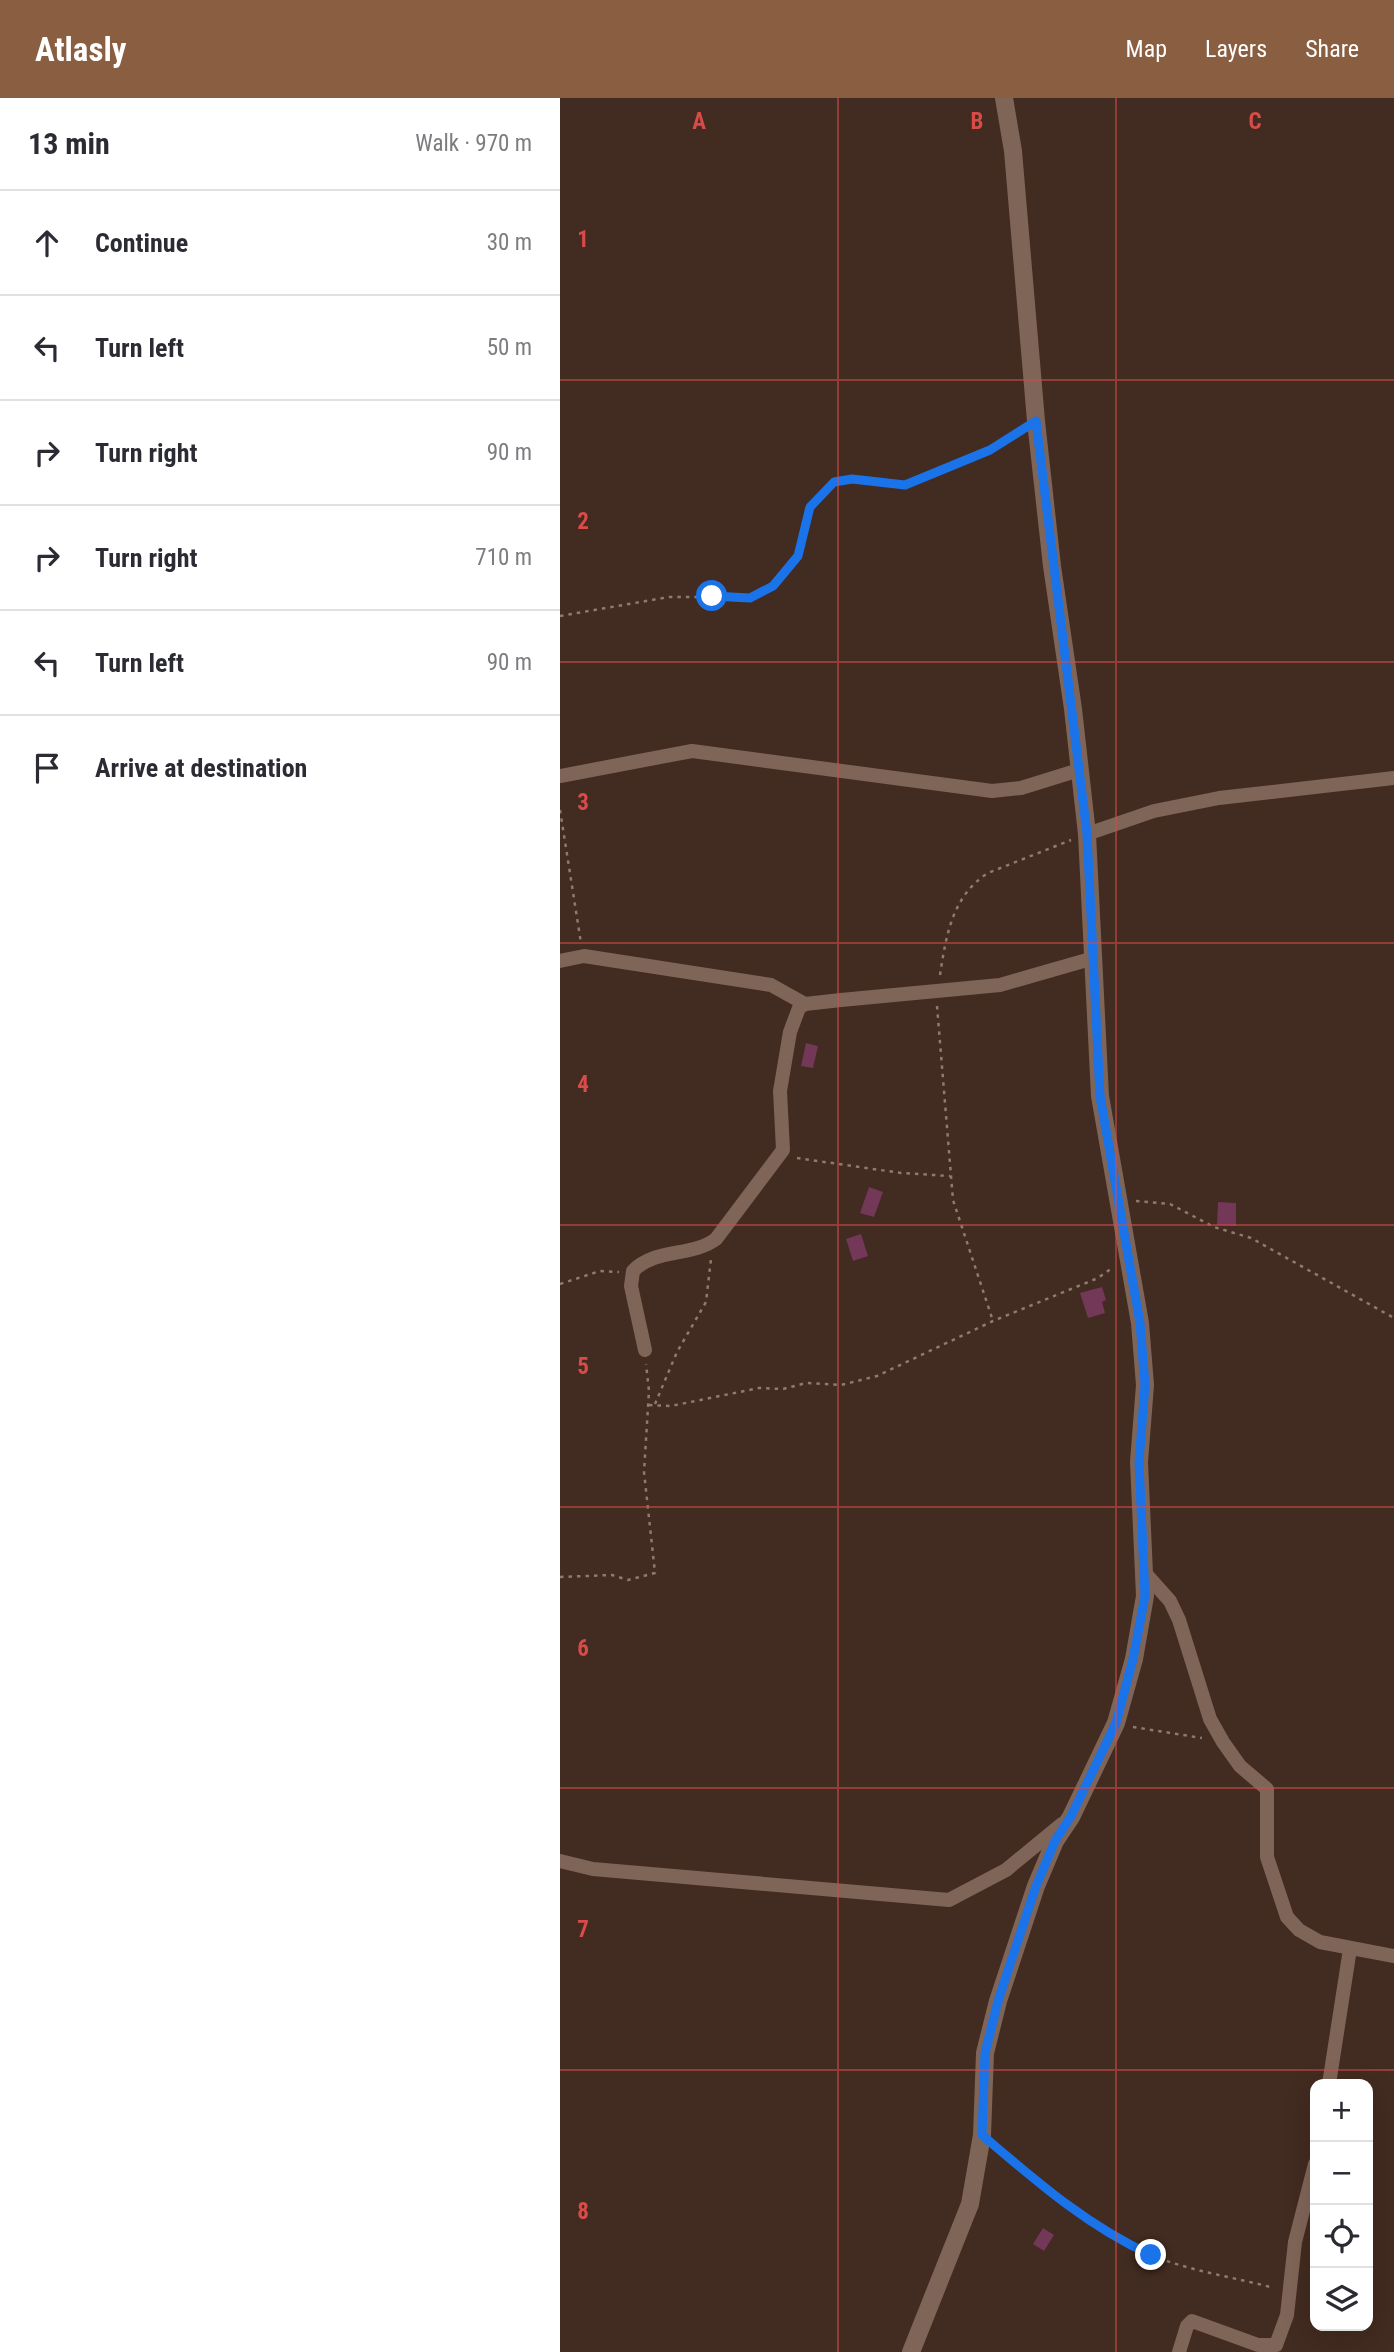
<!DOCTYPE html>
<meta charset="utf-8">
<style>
:root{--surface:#fff;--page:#f2f2f3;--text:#2b2b33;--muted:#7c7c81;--line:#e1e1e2;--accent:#895e41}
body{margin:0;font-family:"Roboto Condensed",sans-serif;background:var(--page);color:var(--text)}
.controls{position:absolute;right:21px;bottom:21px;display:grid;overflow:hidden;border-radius:14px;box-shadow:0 7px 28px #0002}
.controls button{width:63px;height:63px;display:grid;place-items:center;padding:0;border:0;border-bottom:2px solid var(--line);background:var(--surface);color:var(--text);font:35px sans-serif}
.stop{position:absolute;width:21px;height:21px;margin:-16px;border:5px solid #1a73e8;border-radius:50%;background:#fff}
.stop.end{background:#1a73e8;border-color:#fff;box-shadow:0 2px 7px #0008}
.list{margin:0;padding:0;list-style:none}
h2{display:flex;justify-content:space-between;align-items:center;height:91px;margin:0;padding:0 28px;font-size:30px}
h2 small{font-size:23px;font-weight:400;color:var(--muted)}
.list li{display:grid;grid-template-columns:46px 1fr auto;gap:21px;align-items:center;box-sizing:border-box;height:105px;padding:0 28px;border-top:2px solid var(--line)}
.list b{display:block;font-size:26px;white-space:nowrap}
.list em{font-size:23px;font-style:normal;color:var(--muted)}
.icon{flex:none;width:38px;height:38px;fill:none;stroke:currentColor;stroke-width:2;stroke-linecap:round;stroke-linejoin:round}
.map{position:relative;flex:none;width:834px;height:2254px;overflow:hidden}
header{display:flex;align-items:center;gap:42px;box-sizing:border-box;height:98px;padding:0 35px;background:var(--accent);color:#fff}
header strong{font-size:33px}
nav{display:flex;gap:38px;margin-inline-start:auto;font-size:24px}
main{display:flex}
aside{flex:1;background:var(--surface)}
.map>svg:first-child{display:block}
.building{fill:#733758}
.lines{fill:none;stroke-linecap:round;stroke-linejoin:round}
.path{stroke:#8e7a71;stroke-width:2.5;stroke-dasharray:3.5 5;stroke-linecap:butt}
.street{stroke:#7f6558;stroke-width:14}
.secondary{stroke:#7f6558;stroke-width:18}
.route{stroke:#1a73e8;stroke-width:9}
.grid{fill:none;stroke:#d94b49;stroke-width:2;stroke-opacity:0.55}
.grid-label{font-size:23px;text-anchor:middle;font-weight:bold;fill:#d94b49;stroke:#422b20;stroke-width:6;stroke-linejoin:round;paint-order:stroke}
</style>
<header>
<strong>Atlasly</strong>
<nav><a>Map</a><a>Layers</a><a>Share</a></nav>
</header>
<main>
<aside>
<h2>13 min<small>Walk · 970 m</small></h2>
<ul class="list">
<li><svg class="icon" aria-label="ahead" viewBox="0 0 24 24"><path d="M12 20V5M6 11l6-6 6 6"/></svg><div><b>Continue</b></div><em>30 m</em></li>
<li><svg class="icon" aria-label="left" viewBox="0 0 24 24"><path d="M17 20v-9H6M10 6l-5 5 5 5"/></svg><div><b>Turn left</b></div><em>50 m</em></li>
<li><svg class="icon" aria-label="right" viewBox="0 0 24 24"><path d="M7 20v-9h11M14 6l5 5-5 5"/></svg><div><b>Turn right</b></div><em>90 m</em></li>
<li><svg class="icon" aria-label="right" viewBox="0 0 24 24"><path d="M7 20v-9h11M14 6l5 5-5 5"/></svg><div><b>Turn right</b></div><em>710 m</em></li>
<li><svg class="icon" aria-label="left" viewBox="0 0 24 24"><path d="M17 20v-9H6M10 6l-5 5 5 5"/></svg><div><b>Turn left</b></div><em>90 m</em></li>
<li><svg class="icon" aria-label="arrive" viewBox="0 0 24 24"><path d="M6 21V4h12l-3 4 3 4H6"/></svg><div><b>Arrive at destination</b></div></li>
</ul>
</aside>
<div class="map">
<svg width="834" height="2254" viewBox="0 0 834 2254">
<rect width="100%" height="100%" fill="#422b20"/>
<g class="building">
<polygon points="246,945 258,948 253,970 241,968"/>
<polygon points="309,1089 323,1094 314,1119 300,1115"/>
<polygon points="658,1104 676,1105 676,1128 657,1127"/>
<polygon points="301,1136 308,1158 293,1163 286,1141"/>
<polygon points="542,1189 546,1202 542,1204 545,1215 528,1220 520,1195"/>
<polygon points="483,2130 494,2137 484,2153 473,2146"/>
</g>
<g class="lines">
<g class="path">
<polyline points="0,518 109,499 195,499 213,487 234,465 240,454 247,413 274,384 292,381 346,387 430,352 461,333"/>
<polyline points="0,712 21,845"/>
<path d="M380,877C386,838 392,798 428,775L511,742"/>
<polyline points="377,908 393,1102 433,1223"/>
<polyline points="237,1060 341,1075 390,1078"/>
<polyline points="576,1103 610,1106 654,1129 691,1140 834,1220"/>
<polyline points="0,1186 40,1173 59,1174"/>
<polyline points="95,1306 117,1254 146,1204 151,1161"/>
<polyline points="89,1307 111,1308 199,1290 223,1291 246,1285 281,1287 317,1278 433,1223 538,1180 552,1170"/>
<polyline points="0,1479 52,1477 68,1482 95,1475 84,1374 89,1293 86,1266"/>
<polyline points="573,1629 642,1640"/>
<path d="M438,2051C486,2092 539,2139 601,2161C637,2174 677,2180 714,2190"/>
</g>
<g class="street">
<polyline points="0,678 132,653 432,693 461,690 519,672"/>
<polyline points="527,736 594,713 659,700 834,680"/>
<polyline points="0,863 24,858 211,887 245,906"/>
<path d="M85,1252L71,1188L73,1173C95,1150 132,1159 156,1141L223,1052L220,993L230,934L239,910L245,906L281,902L440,887L534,860"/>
<polyline points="585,1475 610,1503 619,1522 650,1621 663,1644 680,1668 707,1691 707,1759 727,1819 739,1832 760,1844 834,1858"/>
<polyline points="0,1763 33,1771 389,1802 446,1772 502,1726"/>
<polyline points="769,1986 790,1851"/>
<polyline points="619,2254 627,2228 632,2223 698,2247 716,2247 727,2217 735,2144 755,2066"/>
</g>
<polyline class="secondary" points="351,2254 410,2106 422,2037 425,1955 438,1903 476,1788 495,1743 511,1719 556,1625 574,1561 585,1498 579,1364 585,1287 580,1225 540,998 527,736 513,611 492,468 476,323 453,53 444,0"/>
</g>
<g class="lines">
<path class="route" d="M152,498L190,500L213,488L238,458L250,409L274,384L292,381L345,387L430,352L476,323L527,736L540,998L580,1225L585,1287L579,1364L585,1498L573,1561L556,1625L511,1718L495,1743L476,1788L438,1903L425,1955L422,2037C475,2082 527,2128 591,2157"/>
</g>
<path class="grid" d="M278,0V2254M556,0V2254M0,282H834M0,564H834M0,845H834M0,1127H834M0,1409H834M0,1690H834M0,1972H834"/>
<g class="grid-label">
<text x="139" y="31">A</text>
<text x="417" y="31">B</text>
<text x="695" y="31">C</text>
<text x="23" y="149">1</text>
<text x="23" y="431">2</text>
<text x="23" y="712">3</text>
<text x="23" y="994">4</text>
<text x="23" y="1276">5</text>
<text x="23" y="1558">6</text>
<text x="23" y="1839">7</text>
<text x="23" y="2121">8</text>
</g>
</svg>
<div class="controls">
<button>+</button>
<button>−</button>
<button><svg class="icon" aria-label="locate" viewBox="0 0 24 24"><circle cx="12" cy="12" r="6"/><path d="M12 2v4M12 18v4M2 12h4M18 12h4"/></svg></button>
<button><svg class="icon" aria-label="layers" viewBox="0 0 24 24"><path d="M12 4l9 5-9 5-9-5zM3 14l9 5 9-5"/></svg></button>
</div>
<div class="stop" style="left:152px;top:498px"></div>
<div class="stop end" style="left:591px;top:2157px"></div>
</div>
</main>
